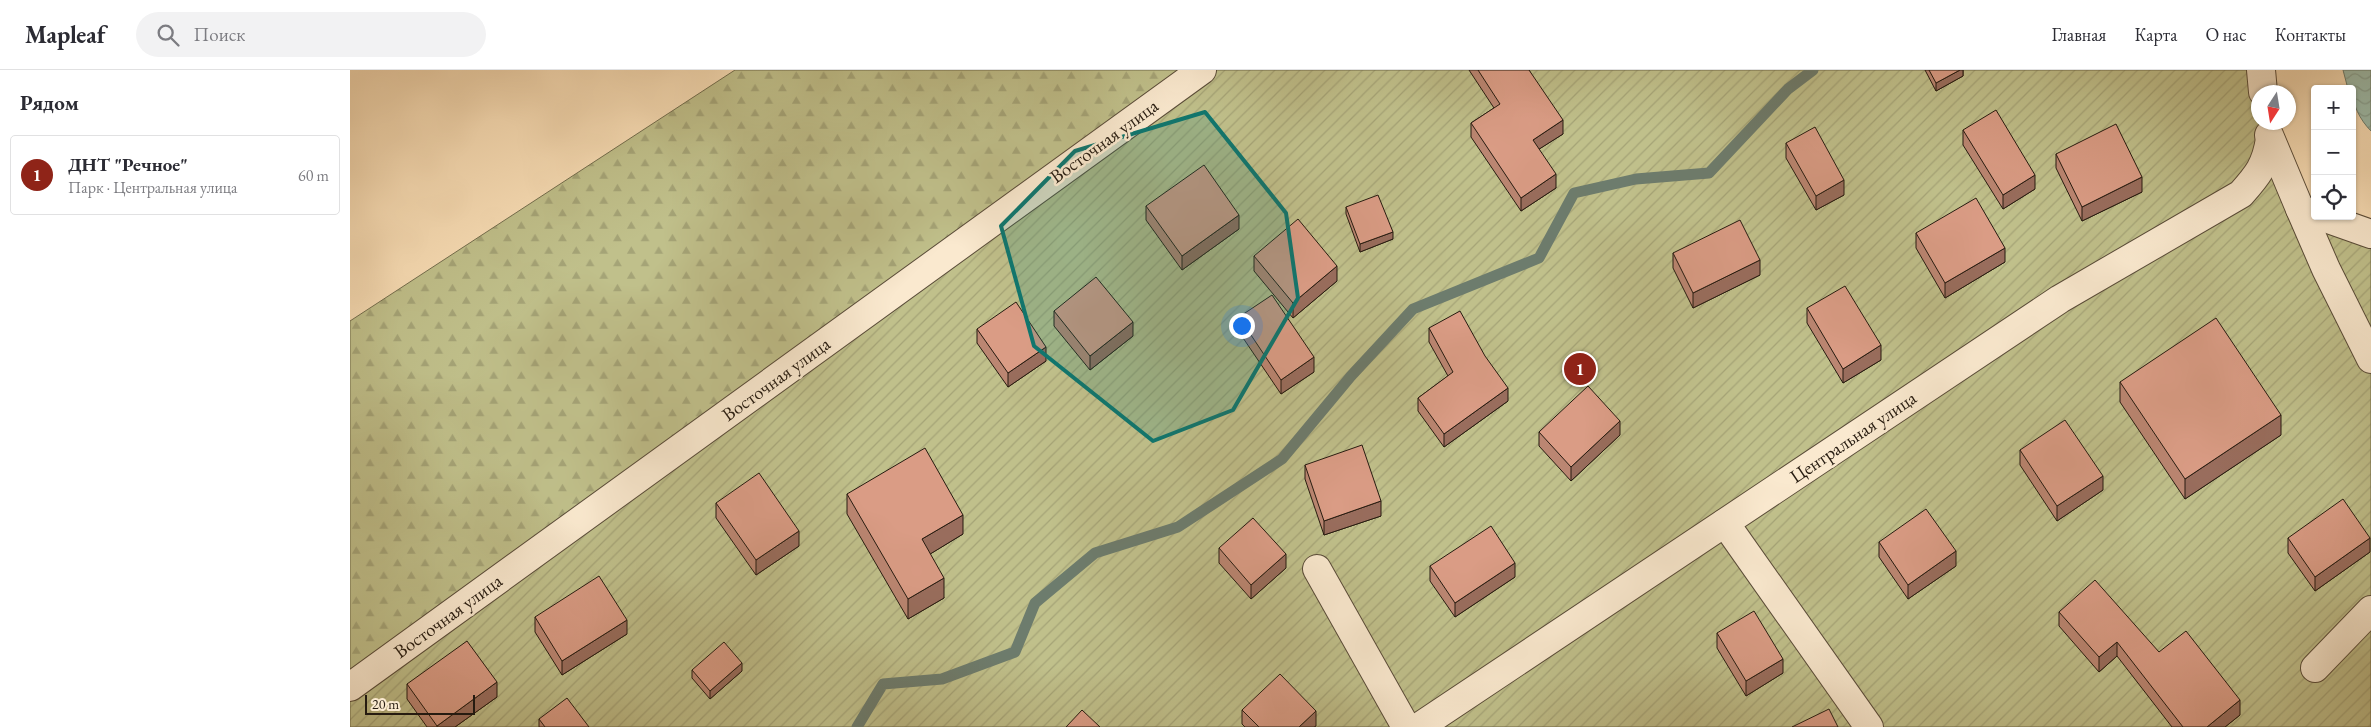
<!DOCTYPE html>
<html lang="ru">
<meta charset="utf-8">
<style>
:root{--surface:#fff;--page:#f2f2f3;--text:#2b2b33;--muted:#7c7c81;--line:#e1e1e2;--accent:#8f2418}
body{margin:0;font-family:"EB Garamond",serif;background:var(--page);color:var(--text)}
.controls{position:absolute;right:15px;top:15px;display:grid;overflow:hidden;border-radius:5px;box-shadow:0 1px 4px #0004}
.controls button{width:45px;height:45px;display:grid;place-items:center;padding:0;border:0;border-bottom:1px solid var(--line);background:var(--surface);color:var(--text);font:25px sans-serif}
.compass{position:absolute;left:1901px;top:15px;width:45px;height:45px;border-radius:50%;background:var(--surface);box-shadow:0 1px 4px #0004;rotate:192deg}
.scale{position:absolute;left:15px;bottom:12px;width:110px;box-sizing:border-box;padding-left:5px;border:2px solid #261b10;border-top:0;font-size:14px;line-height:18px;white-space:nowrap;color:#261b10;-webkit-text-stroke:4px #fae9cf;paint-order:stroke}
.you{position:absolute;left:891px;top:255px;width:18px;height:18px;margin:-12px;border:4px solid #fff;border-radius:50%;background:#1a73e8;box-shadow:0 0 0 8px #1a73e833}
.badge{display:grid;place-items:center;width:32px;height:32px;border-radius:50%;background:var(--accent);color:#fff;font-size:16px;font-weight:700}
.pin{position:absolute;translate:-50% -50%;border:2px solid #fff;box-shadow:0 1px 5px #0006}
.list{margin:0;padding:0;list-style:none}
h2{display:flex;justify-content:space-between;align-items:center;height:65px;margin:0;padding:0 20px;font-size:21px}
h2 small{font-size:16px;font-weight:400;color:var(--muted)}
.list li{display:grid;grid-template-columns:32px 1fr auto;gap:15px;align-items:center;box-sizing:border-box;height:80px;margin:0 10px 10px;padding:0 10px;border:1px solid var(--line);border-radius:5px}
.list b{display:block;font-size:19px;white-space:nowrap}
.list p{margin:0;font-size:16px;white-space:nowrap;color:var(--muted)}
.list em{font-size:16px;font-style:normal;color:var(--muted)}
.icon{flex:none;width:28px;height:28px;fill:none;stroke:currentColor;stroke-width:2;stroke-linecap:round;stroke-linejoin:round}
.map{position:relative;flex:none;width:2021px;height:657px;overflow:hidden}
header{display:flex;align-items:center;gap:30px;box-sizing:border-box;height:70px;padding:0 25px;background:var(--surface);border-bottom:1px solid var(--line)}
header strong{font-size:24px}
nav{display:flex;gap:28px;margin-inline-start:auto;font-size:18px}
.search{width:350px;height:45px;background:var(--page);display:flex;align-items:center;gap:12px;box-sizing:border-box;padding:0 18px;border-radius:28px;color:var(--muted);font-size:19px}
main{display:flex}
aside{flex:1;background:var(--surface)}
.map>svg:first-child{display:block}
.forest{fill:url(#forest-firs);stroke:#736e4e}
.garden{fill:url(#garden-furrows);stroke:#736e4e}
.water{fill:url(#water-waves);stroke:#6d7c6d}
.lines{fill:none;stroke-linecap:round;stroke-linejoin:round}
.stream{stroke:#6d7c6d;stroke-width:11}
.minor-casing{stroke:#5a4c39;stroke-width:30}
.minor{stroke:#fae9cf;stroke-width:28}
.wall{fill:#bb8672;stroke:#261b10}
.shaded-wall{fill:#996d5d;stroke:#261b10}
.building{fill:#da9c85;stroke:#261b10}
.marked{fill:#0f766e;fill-opacity:0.2;stroke:#0f766e;stroke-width:4;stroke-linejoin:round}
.labels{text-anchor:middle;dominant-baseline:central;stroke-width:5;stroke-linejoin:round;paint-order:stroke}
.street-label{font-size:19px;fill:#261b10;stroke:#fae9cf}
</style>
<header>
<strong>Mapleaf</strong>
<div class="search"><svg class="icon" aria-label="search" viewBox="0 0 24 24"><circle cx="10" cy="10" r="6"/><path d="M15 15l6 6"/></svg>Поиск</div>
<nav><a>Главная</a><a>Карта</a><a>О нас</a><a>Контакты</a></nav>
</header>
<main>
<aside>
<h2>Рядом<small></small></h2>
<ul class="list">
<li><span class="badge">1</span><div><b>ДНТ &quot;Речное&quot;</b><p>Парк · Центральная улица</p></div><em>60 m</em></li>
</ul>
</aside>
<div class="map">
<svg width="2021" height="657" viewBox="0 0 2021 657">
<defs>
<pattern id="forest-firs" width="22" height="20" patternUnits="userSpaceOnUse" patternTransform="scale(1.25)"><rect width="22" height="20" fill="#c0c08b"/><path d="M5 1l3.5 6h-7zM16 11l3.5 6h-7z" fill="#a5a477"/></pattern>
<pattern id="garden-furrows" width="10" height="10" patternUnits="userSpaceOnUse" patternTransform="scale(1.25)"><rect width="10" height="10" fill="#c0c08b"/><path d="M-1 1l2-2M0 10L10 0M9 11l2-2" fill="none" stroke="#a5a477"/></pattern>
<pattern id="water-waves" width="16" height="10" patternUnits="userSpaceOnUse" patternTransform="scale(1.25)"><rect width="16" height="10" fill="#9dbcab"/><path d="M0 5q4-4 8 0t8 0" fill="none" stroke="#87a192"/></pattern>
</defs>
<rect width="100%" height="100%" fill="#f8ddb5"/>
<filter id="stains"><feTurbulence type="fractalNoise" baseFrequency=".004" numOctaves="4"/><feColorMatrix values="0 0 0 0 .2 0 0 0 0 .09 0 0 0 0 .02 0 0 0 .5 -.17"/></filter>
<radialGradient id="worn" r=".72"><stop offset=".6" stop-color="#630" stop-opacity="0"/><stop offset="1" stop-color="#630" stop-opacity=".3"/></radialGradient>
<polygon class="forest" points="385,0 853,0 0,617 0,251"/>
<polygon class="garden" points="853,0 1911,0 1908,52 1917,53 1946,128 2021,163 2021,657 0,657 0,617"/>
<path class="water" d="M1993,0H2021V61C2010,50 2002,34 2002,19H1998Z"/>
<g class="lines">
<polyline class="stream" points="507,657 533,614 592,609 665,582 685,533 745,483 828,457 932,389 1001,306 1063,239 1189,188 1224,123 1286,109 1359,103 1438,19 1463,0"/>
<g class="minor-casing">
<g id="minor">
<polyline points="1911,0 1913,22"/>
<polyline points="1919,65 1950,139 1965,144"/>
<polyline points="1950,139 1976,199 2021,289"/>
<polyline points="1970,146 2021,164"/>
<polyline points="1375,453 1519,657"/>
<polyline points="967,499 1056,657"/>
<polyline points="1965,598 2021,540"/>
<polyline points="0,617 852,0"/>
<path d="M1069,657L1710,229L1891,124C1908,105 1916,95 1920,69"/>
</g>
</g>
<use href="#minor" class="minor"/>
</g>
<g class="wall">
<polygon points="1119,0 1179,0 1213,64 1189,79 1206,118 1171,141 1121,67 1121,53 1144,38"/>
<polygon points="1575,0 1613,0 1613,6 1586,21"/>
<polygon points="1613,60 1685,119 1653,139 1613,75"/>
<polygon points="1436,73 1494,125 1466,140 1436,88"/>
<polygon points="1706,84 1792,122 1732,151 1706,98"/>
<polygon points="796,136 889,159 832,200 796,150"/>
<polygon points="996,137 1043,169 1010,182 996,144"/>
<polygon points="1566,163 1655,192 1595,228 1566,178"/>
<polygon points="1323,183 1410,205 1343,238 1323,198"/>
<polygon points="904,186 987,211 943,248 904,201"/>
<polygon points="1457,238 1531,290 1493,313 1457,253"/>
<polygon points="704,241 783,266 740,300 704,256"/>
<polygon points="889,247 964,302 931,324 889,262"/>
<polygon points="1079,258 1158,331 1094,377 1068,341 1068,328 1098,306 1079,272"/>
<polygon points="627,259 696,291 658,317 627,273"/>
<polygon points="1770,312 1931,365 1835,429 1770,332"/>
<polygon points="1189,362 1270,365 1221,411 1189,376"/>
<polygon points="1670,380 1753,420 1707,451 1670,395"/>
<polygon points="955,395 1031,446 974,465 955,409"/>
<polygon points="497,424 613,464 580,484 594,528 558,549 497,444"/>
<polygon points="366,433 449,476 406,505 366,448"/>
<polygon points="1938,468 2020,482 1965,521 1938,483"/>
<polygon points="1529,472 1606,496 1558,529 1529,487"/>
<polygon points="869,478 936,498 901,529 869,493"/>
<polygon points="1080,496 1165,507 1105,547 1080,511"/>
<polygon points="1709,542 1809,582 1890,645 1875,657 1822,657 1767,586 1749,602 1709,556"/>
<polygon points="185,547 277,564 212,605 185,562"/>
<polygon points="1367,563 1433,603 1396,626 1367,578"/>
<polygon points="342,600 392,601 360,629 342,608"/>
<polygon points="57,614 147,627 105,657 77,657 57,629"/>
<polygon points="892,640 966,656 964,657 895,657 892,654"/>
<polygon points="189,649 239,657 189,657"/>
</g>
<g class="shaded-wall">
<polygon points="1610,0 1613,0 1613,6 1586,21 1586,13"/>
<polygon points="1213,50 1213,64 1183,83 1183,70"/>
<polygon points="1206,104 1206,118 1171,141 1171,128"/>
<polygon points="1685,105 1685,119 1653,139 1653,125"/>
<polygon points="1792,107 1792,122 1732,151 1732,137"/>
<polygon points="1494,110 1494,125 1466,140 1466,126"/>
<polygon points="889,145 889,159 832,200 832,186"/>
<polygon points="1043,162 1043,169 1010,182 1010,174"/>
<polygon points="1655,178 1655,192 1595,228 1595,213"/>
<polygon points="1410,190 1410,205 1343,238 1343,223"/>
<polygon points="987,196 987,211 943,248 943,233"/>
<polygon points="783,252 783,266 740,300 740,286"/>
<polygon points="1531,275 1531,290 1493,313 1493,299"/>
<polygon points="696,277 696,291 658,317 658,303"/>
<polygon points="964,287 964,302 931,324 931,310"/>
<polygon points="1158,318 1158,331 1094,377 1094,364"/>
<polygon points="1931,345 1931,365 1835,429 1835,409"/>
<polygon points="1270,351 1270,365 1221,411 1221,397"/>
<polygon points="1753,406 1753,420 1707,451 1707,436"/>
<polygon points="1031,431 1031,446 974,465 974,451"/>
<polygon points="613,445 613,464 572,489 572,469"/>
<polygon points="449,461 449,476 406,505 406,490"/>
<polygon points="2020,468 2020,482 1965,521 1965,507"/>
<polygon points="1606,481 1606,496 1558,529 1558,515"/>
<polygon points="936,484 936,498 901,529 901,515"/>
<polygon points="1165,493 1165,507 1105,547 1105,533"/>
<polygon points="594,508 594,528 558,549 558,529"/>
<polygon points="277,550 277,564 212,605 212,591"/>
<polygon points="1767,572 1767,586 1749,602 1749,587"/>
<polygon points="1433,589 1433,603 1396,626 1396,611"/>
<polygon points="392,593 392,601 360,629 360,621"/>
<polygon points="147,612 147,627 105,657 87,657 87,656"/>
<polygon points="1890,630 1890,645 1875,657 1857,657"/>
<polygon points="966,641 966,656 964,657 949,657"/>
</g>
<g class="building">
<polygon points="1128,0 1179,0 1213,50 1183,70 1206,104 1171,128 1121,53 1150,34"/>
<polygon points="1579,0 1610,0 1586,13"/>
<polygon points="1646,40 1685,105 1653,125 1613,60"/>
<polygon points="1766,54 1792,107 1732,137 1706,84"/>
<polygon points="1465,57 1494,110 1466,126 1436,73"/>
<polygon points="854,95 889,145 832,186 796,136"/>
<polygon points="1028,125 1043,162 1010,174 996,137"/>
<polygon points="1626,128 1655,178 1595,213 1566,163"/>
<polygon points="948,149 987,196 943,233 904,186"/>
<polygon points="1390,150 1410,190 1343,223 1323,183"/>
<polygon points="746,207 783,252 740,286 704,241"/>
<polygon points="1495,216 1531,275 1493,299 1457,238"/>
<polygon points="922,225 964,287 931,310 889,247"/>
<polygon points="666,232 696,277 658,303 627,259"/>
<polygon points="1110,241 1135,286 1158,318 1094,364 1068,328 1103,302 1079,258"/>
<polygon points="1866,248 1931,345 1835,409 1770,312"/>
<polygon points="1238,316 1270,351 1221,397 1189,362"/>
<polygon points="1715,350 1753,406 1707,436 1670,380"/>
<polygon points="1012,375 1031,431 974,451 955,395"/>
<polygon points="575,378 613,445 572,469 594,508 558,529 497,424"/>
<polygon points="409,403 449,461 406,490 366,433"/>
<polygon points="1993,429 2020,468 1965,507 1938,468"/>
<polygon points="1576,439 1606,481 1558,515 1529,472"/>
<polygon points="903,448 936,484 901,515 869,478"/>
<polygon points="1141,456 1165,493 1105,533 1080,496"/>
<polygon points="249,506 277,550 212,591 185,547"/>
<polygon points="1745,510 1809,582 1836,561 1890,630 1857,657 1833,657 1767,572 1749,587 1709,542"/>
<polygon points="1404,541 1433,589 1396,611 1367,563"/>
<polygon points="117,571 147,612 87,656 57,614"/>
<polygon points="374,572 392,593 360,621 342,600"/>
<polygon points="930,604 966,641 949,657 909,657 892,640"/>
<polygon points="217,628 239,657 195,657 189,649"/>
<polygon points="1479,639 1488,657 1442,657"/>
<polygon points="732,640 750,657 716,657"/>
</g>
<path class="marked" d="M855,42L936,143L948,228L883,340L803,371L684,276L651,156L725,81Z"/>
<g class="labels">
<g class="street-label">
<text transform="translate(754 71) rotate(-36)">Восточная улица</text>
<text transform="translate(426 309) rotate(-36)">Восточная улица</text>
<text transform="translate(1503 367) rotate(-34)">Центральная улица</text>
<text transform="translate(98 546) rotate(-36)">Восточная улица</text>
</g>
</g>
<rect width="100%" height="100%" filter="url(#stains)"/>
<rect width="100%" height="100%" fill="url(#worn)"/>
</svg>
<div class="controls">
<button>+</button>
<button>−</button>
<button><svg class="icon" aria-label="locate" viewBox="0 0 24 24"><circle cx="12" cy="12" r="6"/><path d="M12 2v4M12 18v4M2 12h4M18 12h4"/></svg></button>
</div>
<svg class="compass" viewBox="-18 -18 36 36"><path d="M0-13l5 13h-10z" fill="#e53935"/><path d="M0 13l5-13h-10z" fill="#7c7c81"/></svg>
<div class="scale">20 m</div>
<div class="you"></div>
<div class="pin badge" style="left:1230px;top:299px">1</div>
</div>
</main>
